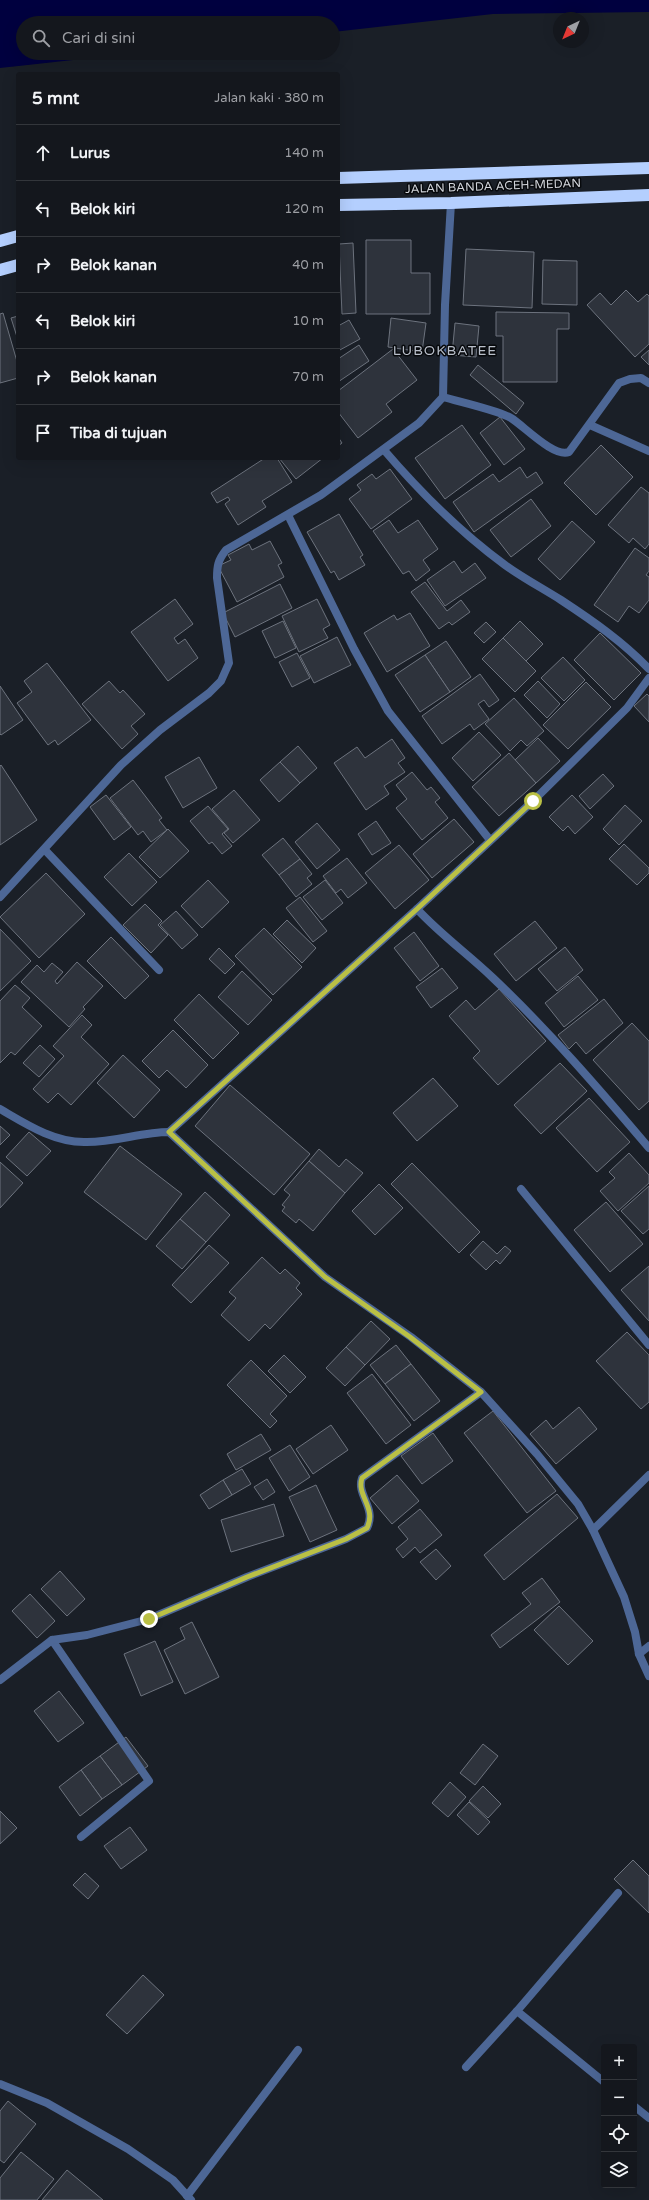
<!DOCTYPE html>
<html lang="id">
<meta charset="utf-8">
<style>
:root{--surface:#14171d;--page:#21242a;--text:#f1f3f6;--muted:#9d9fa4;--line:#33363b}
body{margin:0;font-family:"Varela Round",sans-serif;background:var(--page);color:var(--text)}
.controls{position:absolute;right:12px;bottom:12px;display:grid;overflow:hidden;border-radius:4px;box-shadow:0 4px 16px #0002}
.controls button{width:36px;height:36px;display:grid;place-items:center;padding:0;border:0;border-bottom:1px solid var(--line);background:var(--surface);color:var(--text);font:20px sans-serif}
.compass{position:absolute;left:553px;top:12px;width:36px;height:36px;border-radius:50%;background:var(--surface);box-shadow:0 4px 16px #0002;rotate:223deg}
.stop{position:absolute;width:12px;height:12px;margin:-9px;border:3px solid #bac045;border-radius:50%;background:#fff}
.stop.end{background:#bac045;border-color:#fff;box-shadow:0 1px 4px #0008}
.list{margin:0;padding:0;list-style:none}
h2{display:flex;justify-content:space-between;align-items:center;height:52px;margin:0;padding:0 16px;font-size:17px}
h2 small{font-size:13px;font-weight:400;color:var(--muted)}
.list li{display:grid;grid-template-columns:26px 1fr auto;gap:12px;align-items:center;box-sizing:border-box;height:56px;padding:0 16px;border-top:1px solid var(--line)}
.list b{display:block;font-size:15px;white-space:nowrap}
.list em{font-size:13px;font-style:normal;color:var(--muted)}
.icon{flex:none;width:22px;height:22px;fill:none;stroke:currentColor;stroke-width:2;stroke-linecap:round;stroke-linejoin:round}
.map{position:relative;flex:none;width:649px;height:2200px;overflow:hidden}
.search{position:absolute;background:var(--surface);box-shadow:0 4px 16px #0002;left:16px;top:16px;width:324px;height:44px;display:flex;align-items:center;gap:10px;box-sizing:border-box;padding:0 14px;border-radius:22px;color:var(--muted);font-size:15px}
.panel{position:absolute;background:var(--surface);box-shadow:0 4px 16px #0002;left:16px;top:72px;width:324px;height:388px;border-radius:4px}
.map>svg:first-child{display:block}
.water{fill:#00003f}
.building{fill:#2e333c;stroke:#6d737e}
.lines{fill:none;stroke-linecap:round;stroke-linejoin:round}
.street{stroke:#4d6796;stroke-width:8}
.highway{stroke:#b4cffe;stroke-width:12}
.route{stroke:#bac045;stroke-width:5}
.labels{text-anchor:middle;dominant-baseline:central;stroke-width:3;stroke-linejoin:round;paint-order:stroke}
.street-label{font-size:12px;fill:#d1d4da;stroke:#07090c}
.quarter-label{font-size:14px;letter-spacing:1px;fill:#b9bfca;stroke:#07090c}
</style>
<div class="map">
<svg width="649" height="2200" viewBox="0 0 649 2200">
<rect width="100%" height="100%" fill="#1a1f27"/>
<polygon class="water" points="0,0 649,0 649,12 493,14 333,32 333,23 23,23 23,53 137,53 0,68"/>
<g class="building">
<polygon points="366,240 411,240 411,273 430,273 430,314 366,314"/>
<polygon points="353,243 356,313 342,314 339,244"/>
<polygon points="466,249 534,252 532,308 463,305"/>
<polygon points="543,260 577,261 577,305 542,304"/>
<polygon points="626,290 638,302 647,294 649,296 649,344 635,357 587,305 600,293 611,305"/>
<polygon points="496,312 569,313 569,329 557,329 557,382 503,382 503,336 496,336"/>
<polygon points="3,313 18,365 18,378 0,383 0,314"/>
<polygon points="18,316 18,340 11,318"/>
<polygon points="391,318 426,323 422,352 388,347"/>
<polygon points="349,320 360,339 338,351 338,326"/>
<polygon points="455,323 479,326 476,357 452,355"/>
<polygon points="359,345 369,361 338,382 338,359"/>
<polygon points="393,349 417,380 386,404 392,412 358,438 338,412 338,391"/>
<polygon points="649,350 649,365 641,357"/>
<polygon points="478,365 524,403 516,414 470,375"/>
<polygon points="500,417 525,449 504,465 480,433"/>
<polygon points="462,425 491,465 445,499 415,458"/>
<polygon points="338,437 342,443 338,446"/>
<polygon points="601,445 633,477 596,515 564,483"/>
<polygon points="265,458 277,458 292,482 262,501 266,507 238,525 225,504 230,500 228,497 217,503 211,493"/>
<polygon points="279,458 323,458 296,479"/>
<polygon points="520,467 527,478 536,472 543,483 474,532 453,502 493,474 499,482"/>
<polygon points="390,469 412,499 371,529 349,499 361,490 357,485 372,474 376,479"/>
<polygon points="641,487 649,493 649,544 645,549 633,538 629,543 608,525"/>
<polygon points="531,499 551,526 511,557 490,530"/>
<polygon points="339,514 363,555 360,557 365,565 339,580 334,571 331,573 307,532"/>
<polygon points="389,520 398,533 418,520 438,549 423,560 430,570 416,581 409,571 403,574 373,531"/>
<polygon points="572,521 595,542 560,580 538,559"/>
<polygon points="270,541 282,563 278,565 284,577 237,602 218,566 231,560 228,555 249,544 252,550"/>
<polygon points="635,548 649,558 649,571 646,575 649,577 649,600 639,613 629,606 618,622 594,605"/>
<polygon points="454,561 462,573 475,563 486,578 445,606 427,580"/>
<polygon points="425,582 447,611 461,600 470,612 452,625 449,622 439,629 411,592"/>
<polygon points="280,584 292,608 235,637 223,613"/>
<polygon points="175,599 193,624 174,638 178,644 185,639 198,658 168,681 131,632"/>
<polygon points="317,599 330,625 323,629 328,638 299,652 282,616"/>
<polygon points="410,613 430,646 387,672 364,633 394,615 397,620"/>
<polygon points="283,621 296,648 275,658 262,631"/>
<polygon points="520,621 543,644 526,661 503,638"/>
<polygon points="486,622 496,632 484,643 474,633"/>
<polygon points="600,633 641,673 614,700 574,660"/>
<polygon points="337,637 351,665 314,683 300,656"/>
<polygon points="503,638 536,671 515,692 482,659"/>
<polygon points="446,641 471,677 450,692 425,655"/>
<polygon points="297,653 310,678 292,687 279,662"/>
<polygon points="425,655 450,692 420,712 395,675"/>
<polygon points="563,657 585,680 564,701 541,678"/>
<polygon points="47,663 91,720 58,745 55,740 48,745 17,703 32,692 24,681"/>
<polygon points="480,674 499,700 489,707 484,700 478,704 489,719 474,730 470,724 442,744 422,716"/>
<polygon points="109,681 120,693 123,690 145,714 131,726 138,734 122,749 82,704"/>
<polygon points="538,681 560,704 547,718 524,695"/>
<polygon points="586,682 611,707 568,749 543,725"/>
<polygon points="0,686 23,720 1,735 0,734"/>
<polygon points="647,694 649,696 649,722 634,706"/>
<polygon points="514,698 544,731 527,746 521,740 510,751 485,724"/>
<polygon points="479,732 501,755 473,781 452,758"/>
<polygon points="538,738 560,761 536,783 515,760"/>
<polygon points="392,739 405,758 398,763 405,772 384,786 389,794 366,810 334,763 357,747 365,758"/>
<polygon points="298,746 317,768 300,783 280,762"/>
<polygon points="509,753 536,783 499,816 472,787"/>
<polygon points="199,757 217,788 183,808 165,777"/>
<polygon points="280,762 300,783 279,802 260,780"/>
<polygon points="1,765 37,820 0,845 0,766"/>
<polygon points="412,772 427,790 431,787 440,798 435,802 448,818 422,840 396,808 407,799 396,785"/>
<polygon points="603,774 614,786 590,809 579,796"/>
<polygon points="133,780 162,818 159,820 167,830 151,842 143,831 138,835 110,798"/>
<polygon points="234,790 260,820 233,843 224,833 229,829 212,809"/>
<polygon points="106,795 131,827 114,840 90,807"/>
<polygon points="572,795 593,817 575,834 568,826 563,831 549,817"/>
<polygon points="625,805 642,821 619,845 603,829"/>
<polygon points="208,806 228,829 222,834 232,846 222,854 212,842 209,844 190,821"/>
<polygon points="454,819 474,842 432,878 413,854"/>
<polygon points="376,821 391,843 372,855 358,834"/>
<polygon points="317,823 340,850 317,869 295,842"/>
<polygon points="168,829 189,851 160,878 139,857"/>
<polygon points="283,838 300,859 279,875 262,855"/>
<polygon points="624,844 649,868 649,873 637,885 609,859"/>
<polygon points="399,845 429,880 395,909 365,873"/>
<polygon points="129,853 157,882 132,906 104,877"/>
<polygon points="347,858 367,883 348,898 341,889 336,893 323,876"/>
<polygon points="300,859 312,874 307,878 312,884 296,897 279,875"/>
<polygon points="46,873 85,914 39,958 0,917"/>
<polygon points="208,880 229,902 202,928 181,906"/>
<polygon points="325,880 343,903 322,920 303,897"/>
<polygon points="300,897 327,931 313,942 286,908"/>
<polygon points="145,904 162,921 158,925 168,935 151,953 123,925"/>
<polygon points="176,911 198,935 182,949 160,925"/>
<polygon points="287,920 316,948 302,963 273,934"/>
<polygon points="535,921 557,948 516,981 494,954"/>
<polygon points="264,928 302,967 273,995 235,956"/>
<polygon points="0,929 31,961 0,991"/>
<polygon points="414,932 439,966 420,981 394,948"/>
<polygon points="111,937 149,976 125,999 87,961"/>
<polygon points="565,947 583,970 557,991 538,969"/>
<polygon points="219,948 235,964 225,974 209,959"/>
<polygon points="77,962 103,986 83,1007 85,1009 69,1027 21,982 37,965 44,972 52,963 63,972 55,981 57,984"/>
<polygon points="442,968 458,988 431,1008 416,987"/>
<polygon points="242,971 272,1000 248,1025 218,997"/>
<polygon points="578,976 598,1000 564,1027 545,1003"/>
<polygon points="15,985 30,998 22,1007 42,1026 15,1055 11,1052 0,1063 0,1001"/>
<polygon points="499,989 546,1041 498,1085 473,1058 480,1051 449,1016 466,1000 475,1010"/>
<polygon points="199,994 239,1033 213,1059 174,1020"/>
<polygon points="604,999 623,1023 586,1054 576,1042 569,1049 558,1035"/>
<polygon points="82,1015 92,1025 81,1037 109,1064 71,1105 58,1093 48,1103 33,1089 64,1056 53,1046"/>
<polygon points="632,1023 649,1041 649,1101 639,1110 593,1060"/>
<polygon points="173,1030 208,1065 186,1088 167,1070 159,1078 142,1061"/>
<polygon points="40,1045 55,1059 39,1077 23,1063"/>
<polygon points="123,1055 160,1090 134,1118 97,1083"/>
<polygon points="560,1063 587,1091 541,1134 514,1105"/>
<polygon points="433,1078 458,1106 417,1141 393,1113"/>
<polygon points="230,1085 310,1154 274,1195 195,1126"/>
<polygon points="589,1098 630,1142 597,1172 556,1128"/>
<polygon points="0,1126 10,1135 0,1145"/>
<polygon points="29,1132 51,1151 27,1176 6,1157"/>
<polygon points="120,1146 182,1194 146,1240 84,1192"/>
<polygon points="319,1149 339,1167 346,1159 363,1173 345,1193 309,1161"/>
<polygon points="629,1153 649,1175 649,1183 618,1211 600,1191 615,1178 609,1172"/>
<polygon points="309,1161 345,1193 313,1231 299,1219 296,1223 282,1211 285,1207 282,1205 290,1195 284,1190"/>
<polygon points="0,1162 23,1183 0,1208"/>
<polygon points="412,1163 480,1232 459,1253 391,1184"/>
<polygon points="379,1184 403,1208 375,1235 352,1211"/>
<polygon points="649,1186 649,1229 643,1234 621,1211"/>
<polygon points="205,1192 230,1215 206,1242 180,1219"/>
<polygon points="606,1202 643,1244 610,1272 574,1230"/>
<polygon points="180,1219 206,1242 182,1269 156,1246"/>
<polygon points="483,1241 497,1254 505,1246 511,1251 500,1264 496,1260 486,1270 470,1255"/>
<polygon points="209,1245 229,1263 191,1303 172,1285"/>
<polygon points="262,1257 280,1274 285,1269 300,1283 296,1288 302,1294 270,1329 265,1324 249,1341 221,1315 236,1298 229,1292"/>
<polygon points="649,1266 649,1321 621,1290"/>
<polygon points="371,1321 390,1339 365,1365 346,1347"/>
<polygon points="627,1332 649,1355 649,1402 641,1409 596,1361"/>
<polygon points="396,1345 411,1364 385,1384 370,1365"/>
<polygon points="346,1347 365,1365 345,1386 326,1368"/>
<polygon points="284,1355 306,1377 290,1393 268,1371"/>
<polygon points="251,1360 287,1396 270,1414 277,1421 270,1428 227,1385"/>
<polygon points="411,1364 440,1401 414,1421 385,1384"/>
<polygon points="372,1374 411,1425 386,1444 347,1393"/>
<polygon points="579,1407 597,1429 556,1464 530,1434 546,1420 553,1429"/>
<polygon points="493,1411 556,1491 527,1513 464,1433"/>
<polygon points="331,1425 348,1450 313,1474 296,1449"/>
<polygon points="433,1433 453,1461 422,1484 401,1456"/>
<polygon points="261,1434 271,1450 236,1470 227,1454"/>
<polygon points="290,1445 310,1477 289,1491 269,1458"/>
<polygon points="242,1469 251,1484 232,1495 223,1480"/>
<polygon points="397,1475 419,1501 392,1524 370,1498"/>
<polygon points="267,1479 275,1492 263,1500 254,1487"/>
<polygon points="223,1480 232,1495 209,1509 200,1495"/>
<polygon points="316,1485 337,1530 310,1542 289,1497"/>
<polygon points="557,1494 578,1518 504,1580 484,1555"/>
<polygon points="274,1504 284,1536 231,1552 221,1520"/>
<polygon points="420,1509 442,1535 420,1553 415,1547 403,1558 396,1549 408,1539 398,1527"/>
<polygon points="436,1549 451,1566 436,1580 420,1562"/>
<polygon points="60,1571 85,1599 67,1616 41,1589"/>
<polygon points="542,1578 560,1602 500,1648 491,1635 531,1604 522,1593"/>
<polygon points="30,1594 55,1621 37,1638 12,1611"/>
<polygon points="559,1606 593,1641 568,1665 534,1630"/>
<polygon points="192,1622 219,1677 185,1694 164,1650 185,1639 180,1628"/>
<polygon points="155,1641 173,1682 141,1696 124,1654"/>
<polygon points="59,1691 84,1723 58,1742 34,1711"/>
<polygon points="126,1737 148,1766 122,1785 100,1756"/>
<polygon points="483,1744 498,1756 475,1785 460,1773"/>
<polygon points="100,1756 122,1785 102,1799 81,1770"/>
<polygon points="81,1770 102,1799 80,1816 59,1787"/>
<polygon points="450,1782 466,1797 448,1817 432,1803"/>
<polygon points="483,1786 501,1804 488,1818 469,1801"/>
<polygon points="469,1802 490,1822 478,1835 457,1815"/>
<polygon points="0,1811 17,1828 0,1844"/>
<polygon points="130,1827 147,1850 121,1869 104,1846"/>
<polygon points="633,1860 649,1876 649,1913 614,1879"/>
<polygon points="85,1873 99,1886 88,1899 73,1885"/>
<polygon points="143,1975 164,1995 127,2034 106,2015"/>
<polygon points="8,2101 36,2124 4,2163 0,2160 0,2111"/>
<polygon points="21,2152 54,2179 37,2200 0,2200 0,2178"/>
<polygon points="67,2170 103,2200 42,2200"/>
</g>
<g class="lines">
<g class="street">
<path d="M443,397C460,402 497,410 511,418C524,426 554,458 569,452L619,383L630,379L641,378L649,383"/>
<polyline points="590,425 649,451"/>
<path d="M384,450C420,492 460,532 505,565C523,578 542,588 561,600C593,621 623,642 649,669"/>
<polyline points="288,515 354,649 388,711 490,840"/>
<polyline points="45,850 159,970"/>
<path d="M0,897L121,765L160,730L209,693L221,681L229,663L217,578C217,566 218,560 226,550L321,495L419,423L443,397L445,305L451,203"/>
<path d="M417,909C441,935 468,954 493,978C549,1031 599,1089 649,1148"/>
<path d="M0,1109C26,1124 53,1142 84,1142C113,1143 141,1132 169,1132L325,1277L411,1337L481,1392L537,1454L578,1504L593,1530L624,1597L635,1632L639,1654L649,1676"/>
<polyline points="169,1132 417,909 533,801 627,708 649,678"/>
<polyline points="521,1189 649,1345"/>
<polyline points="593,1530 649,1475"/>
<polyline points="52,1640 149,1781 81,1837"/>
<polyline points="639,1654 649,1646"/>
<path d="M0,1680L52,1640L87,1635L149,1619L247,1577L346,1539L367,1528C377,1508 356,1495 362,1478L481,1392"/>
<polyline points="466,2067 517,2011"/>
<polyline points="604,2082 517,2011 618,1893"/>
<polyline points="0,2084 47,2103 128,2149 173,2180 191,2200"/>
<polyline points="634,2106 649,2118"/>
<polyline points="187,2196 298,2050"/>
</g>
<g class="highway">
<polyline points="338,178 649,168"/>
<polyline points="338,205 451,203 649,195"/>
<polyline points="0,241 18,236"/>
<polyline points="0,270 18,265"/>
</g>
</g>
<g class="lines">
<path class="route" d="M149,1619L247,1577L346,1539L367,1528C377,1508 356,1495 362,1478L481,1392L410,1337L325,1277L169,1132L417,909L533,801"/>
</g>
<g class="labels">
<g class="street-label">
<text transform="translate(493 186) rotate(-2)">JALAN BANDA ACEH-MEDAN</text>
</g>
<g class="quarter-label">
<text x="445" y="350">LUBOKBATEE</text>
</g>
</g>
</svg>
<div class="controls">
<button>+</button>
<button>−</button>
<button><svg class="icon" aria-label="locate" viewBox="0 0 24 24"><circle cx="12" cy="12" r="6"/><path d="M12 2v4M12 18v4M2 12h4M18 12h4"/></svg></button>
<button><svg class="icon" aria-label="layers" viewBox="0 0 24 24"><path d="M12 4l9 5-9 5-9-5zM3 14l9 5 9-5"/></svg></button>
</div>
<svg class="compass" viewBox="-18 -18 36 36"><path d="M0-13l5 13h-10z" fill="#e53935"/><path d="M0 13l5-13h-10z" fill="#9d9fa4"/></svg>
<div class="stop" style="left:533px;top:801px"></div>
<div class="stop end" style="left:149px;top:1619px"></div>
<div class="search"><svg class="icon" aria-label="search" viewBox="0 0 24 24"><circle cx="10" cy="10" r="6"/><path d="M15 15l6 6"/></svg>Cari di sini</div>
<section class="panel">
<h2>5 mnt<small>Jalan kaki · 380 m</small></h2>
<ul class="list">
<li><svg class="icon" aria-label="ahead" viewBox="0 0 24 24"><path d="M12 20V5M6 11l6-6 6 6"/></svg><div><b>Lurus</b></div><em>140 m</em></li>
<li><svg class="icon" aria-label="left" viewBox="0 0 24 24"><path d="M17 20v-9H6M10 6l-5 5 5 5"/></svg><div><b>Belok kiri</b></div><em>120 m</em></li>
<li><svg class="icon" aria-label="right" viewBox="0 0 24 24"><path d="M7 20v-9h11M14 6l5 5-5 5"/></svg><div><b>Belok kanan</b></div><em>40 m</em></li>
<li><svg class="icon" aria-label="left" viewBox="0 0 24 24"><path d="M17 20v-9H6M10 6l-5 5 5 5"/></svg><div><b>Belok kiri</b></div><em>10 m</em></li>
<li><svg class="icon" aria-label="right" viewBox="0 0 24 24"><path d="M7 20v-9h11M14 6l5 5-5 5"/></svg><div><b>Belok kanan</b></div><em>70 m</em></li>
<li><svg class="icon" aria-label="arrive" viewBox="0 0 24 24"><path d="M6 21V4h12l-3 4 3 4H6"/></svg><div><b>Tiba di tujuan</b></div></li>
</ul>
</section>
</div>
